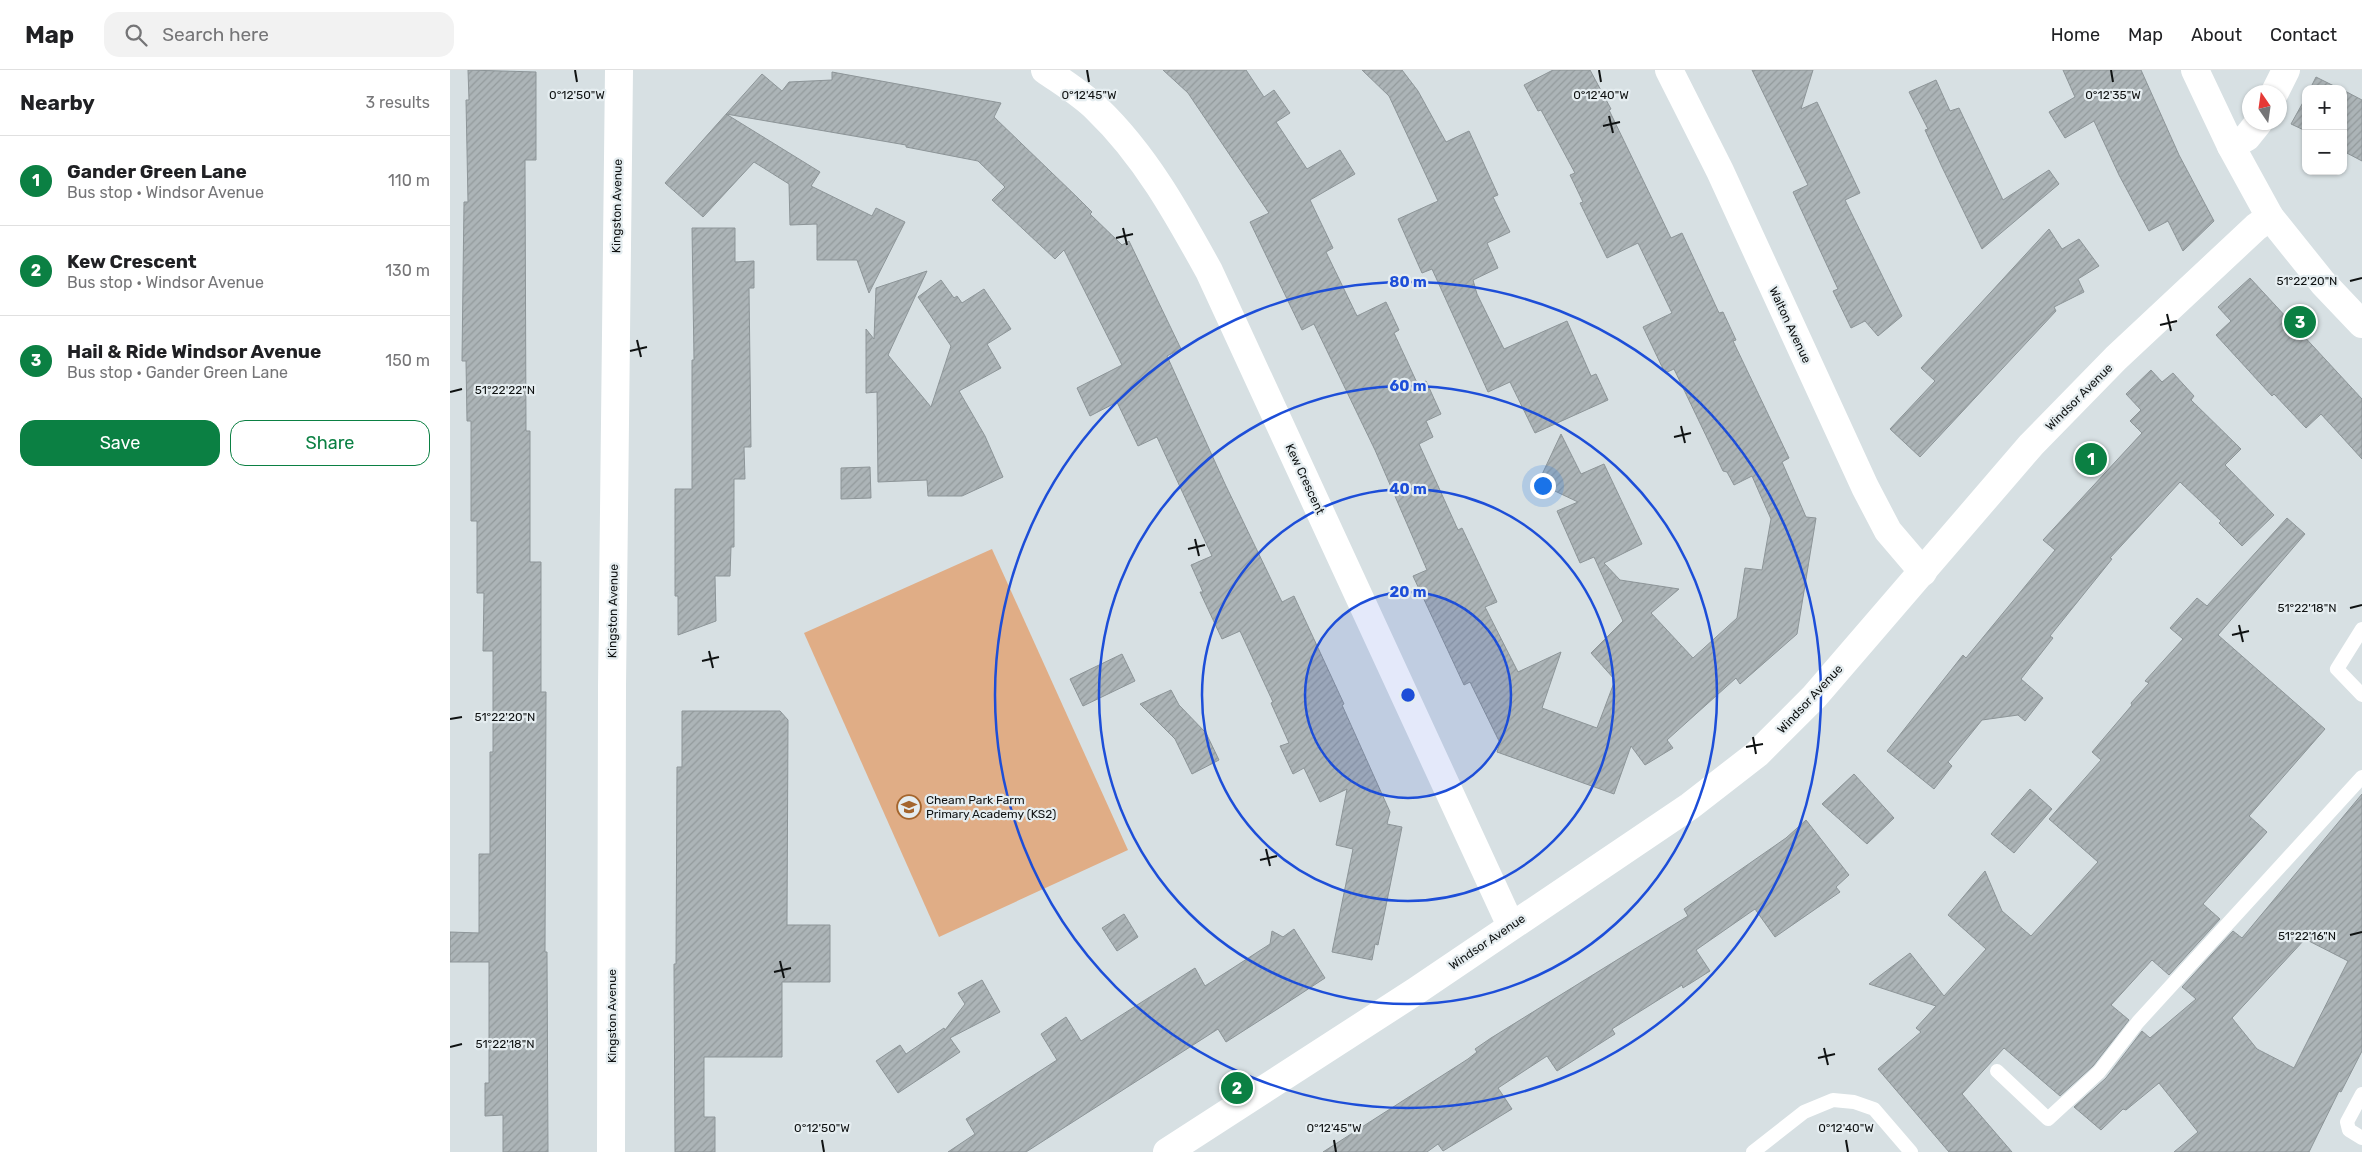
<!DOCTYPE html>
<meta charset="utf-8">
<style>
:root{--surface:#fff;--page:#f2f2f2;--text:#202124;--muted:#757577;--line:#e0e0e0;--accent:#0b8043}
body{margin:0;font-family:Rubik,sans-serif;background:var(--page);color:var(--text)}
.controls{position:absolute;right:15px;top:15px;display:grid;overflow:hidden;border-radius:10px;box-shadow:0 1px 4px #0004}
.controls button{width:45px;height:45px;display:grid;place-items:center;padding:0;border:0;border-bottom:1px solid var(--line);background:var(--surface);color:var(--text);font:25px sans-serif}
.compass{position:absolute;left:1792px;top:15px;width:45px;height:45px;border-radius:50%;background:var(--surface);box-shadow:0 1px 4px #0004;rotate:347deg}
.you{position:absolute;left:1092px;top:415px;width:18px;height:18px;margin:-12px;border:4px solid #fff;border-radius:50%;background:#1a73e8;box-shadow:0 0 0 8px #1a73e833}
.badge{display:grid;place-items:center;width:32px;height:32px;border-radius:50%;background:var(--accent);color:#fff;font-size:16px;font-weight:700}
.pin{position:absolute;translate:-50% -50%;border:2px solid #fff;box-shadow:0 1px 5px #0006}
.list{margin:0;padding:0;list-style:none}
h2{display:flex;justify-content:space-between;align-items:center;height:65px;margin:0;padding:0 20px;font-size:21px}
h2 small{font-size:16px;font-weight:400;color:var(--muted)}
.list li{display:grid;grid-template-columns:32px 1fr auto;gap:15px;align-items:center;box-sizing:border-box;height:90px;padding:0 20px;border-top:1px solid var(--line)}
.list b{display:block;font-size:19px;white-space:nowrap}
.list p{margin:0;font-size:16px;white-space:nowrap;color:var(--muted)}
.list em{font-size:16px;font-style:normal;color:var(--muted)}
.actions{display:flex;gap:10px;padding:15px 20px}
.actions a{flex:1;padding:11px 0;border:1px solid var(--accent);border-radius:15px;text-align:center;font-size:18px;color:var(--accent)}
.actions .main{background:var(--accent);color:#fff}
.icon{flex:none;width:28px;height:28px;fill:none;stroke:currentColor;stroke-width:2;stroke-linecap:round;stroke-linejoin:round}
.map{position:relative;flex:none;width:1912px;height:1082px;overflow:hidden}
header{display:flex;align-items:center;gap:30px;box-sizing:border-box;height:70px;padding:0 25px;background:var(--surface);border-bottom:1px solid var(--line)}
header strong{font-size:24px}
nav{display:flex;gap:28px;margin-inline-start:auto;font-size:18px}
.search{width:350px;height:45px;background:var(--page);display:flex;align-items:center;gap:12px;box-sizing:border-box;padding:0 18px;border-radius:15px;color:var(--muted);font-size:19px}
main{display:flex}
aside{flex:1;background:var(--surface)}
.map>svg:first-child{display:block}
.garden{fill:#e0ad86}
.building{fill:url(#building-hatch);stroke:#8d9598;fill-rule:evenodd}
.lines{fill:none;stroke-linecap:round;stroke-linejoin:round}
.service{stroke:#fff;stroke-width:14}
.minor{stroke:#fff;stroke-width:28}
.tertiary{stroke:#fff;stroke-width:28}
.ticks{fill:none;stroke:#0f1212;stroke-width:2}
.ring{fill:none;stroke:#1d4ed8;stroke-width:2.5}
.labels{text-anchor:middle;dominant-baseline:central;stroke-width:4.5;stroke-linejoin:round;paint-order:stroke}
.street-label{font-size:12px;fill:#0f1212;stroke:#e5edf0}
.poi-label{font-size:12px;fill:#0f1212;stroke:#e5edf0;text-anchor:start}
.ticks-label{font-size:12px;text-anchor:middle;fill:#0f1212;stroke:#e5edf0;stroke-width:4.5;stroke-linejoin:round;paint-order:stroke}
.centre{fill:#1d4ed8;stroke:#e5edf0;stroke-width:2.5}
.ring-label{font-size:15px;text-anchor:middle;font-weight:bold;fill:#1d4ed8;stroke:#e5edf0;stroke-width:4.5;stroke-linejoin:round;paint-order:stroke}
</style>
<header>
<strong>Map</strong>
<div class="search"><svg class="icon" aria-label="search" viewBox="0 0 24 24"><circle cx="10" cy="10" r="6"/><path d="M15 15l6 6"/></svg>Search here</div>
<nav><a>Home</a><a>Map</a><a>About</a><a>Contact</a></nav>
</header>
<main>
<aside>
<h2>Nearby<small>3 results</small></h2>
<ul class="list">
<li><span class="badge">1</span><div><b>Gander Green Lane</b><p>Bus stop · Windsor Avenue</p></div><em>110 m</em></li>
<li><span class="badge">2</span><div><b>Kew Crescent</b><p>Bus stop · Windsor Avenue</p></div><em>130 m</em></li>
<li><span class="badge">3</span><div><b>Hail &amp; Ride Windsor Avenue</b><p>Bus stop · Gander Green Lane</p></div><em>150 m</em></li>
</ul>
<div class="actions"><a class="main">Save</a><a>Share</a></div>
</aside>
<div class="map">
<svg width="1912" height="1082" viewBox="0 0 1912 1082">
<defs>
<pattern id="building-hatch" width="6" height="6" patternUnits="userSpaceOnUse" patternTransform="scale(1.25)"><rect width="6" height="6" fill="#acb4b7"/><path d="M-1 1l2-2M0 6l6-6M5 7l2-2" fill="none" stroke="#939a9c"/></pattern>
</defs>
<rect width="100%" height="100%" fill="#d7e0e3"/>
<polygon class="garden" points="542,479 678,780 489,867 354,563"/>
<g class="building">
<polygon points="18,0 86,2 86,90 75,90 76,361 80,361 80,492 91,492 91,622 96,622 95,882 97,882 98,1082 53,1082 53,1045 35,1046 35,1013 39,1013 39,892 0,892 0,862 29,863 29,784 40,784 40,682 43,682 43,581 33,581 34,523 27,523 27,451 21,451 21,351 17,351 16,291 12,291 14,132 18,132 16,30 19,30"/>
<polygon points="713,0 796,0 814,27 824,20 840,43 826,52 857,99 890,80 905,104 860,130 883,178 876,182 907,246 936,232 949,260 944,263 968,315 976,311 991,344 976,351 983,367 969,374 1008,460 1012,458 1047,532 1035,537 1068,602 1111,582 1092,638 1147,658 1165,610 1141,583 1173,551 1144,487 1130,493 1107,441 1128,432 1088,413 1111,364 1131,404 1154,394 1192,474 1154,493 1170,510 1229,519 1201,543 1243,588 1287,548 1295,498 1312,500 1321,449 1302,406 1284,415 1277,402 1273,401 1224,299 1215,303 1193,257 1222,243 1188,173 1157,188 1130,133 1133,132 1120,105 1125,103 1091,40 1088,41 1074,15 1103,0 1140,0 1161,39 1159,40 1221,168 1232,163 1269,243 1273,242 1286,270 1283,271 1339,388 1332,392 1356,447 1366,448 1347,564 1290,614 1286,608 1217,670 1223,678 1195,695 1181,676 1164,724 1047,682 1050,673 1020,612 1014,615 963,506 977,500 925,380 864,254 852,260 800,152 819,143 738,23"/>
<polygon points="912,0 952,0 968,21 996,72 1019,61 1048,125 1043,127 1060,162 1037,173 1048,198 1023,210 1027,224 1054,279 1117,251 1141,306 1146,304 1158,330 1085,363 1060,312 1038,322 982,199 972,203 948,149 988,131 939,26"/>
<polygon points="1302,0 1363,0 1351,39 1367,32 1410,123 1395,130 1452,246 1428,266 1415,251 1401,258 1383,221 1388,219 1343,122 1358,115"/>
<polygon points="1613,0 1691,0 1729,85 1764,151 1733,181 1718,151 1699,161 1669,105 1644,51 1615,68 1599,42 1625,27"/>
<polygon points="382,2 551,33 544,47 628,128 642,142 640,144 672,175 679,171 731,279 717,286 775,414 832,532 844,526 894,634 892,635 940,742 937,754 952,757 928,875 925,874 922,890 882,882 903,779 886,775 897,719 870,732 854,698 843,704 830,676 839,673 821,633 823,632 790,561 772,569 750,522 753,522 741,495 762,486 707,367 688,376 667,332 640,346 627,318 672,295 614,180 605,189 542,130 555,117 528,91 456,77 456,75 276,44 370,102 361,116 422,146 426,138 455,152 419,223 407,190 367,190 367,154 340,155 339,114 304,92 253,147 215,113 252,71 312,4 332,21 339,12 382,10"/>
<polygon points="1866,7 1890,19 1860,19"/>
<polygon points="1486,10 1500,41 1509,38 1553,130 1599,100 1609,114 1532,179 1492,97 1475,60 1478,59 1459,22"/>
<polygon points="1893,20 1912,30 1912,91 1893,81"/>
<polygon points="1856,27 1856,61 1841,54"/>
<polygon points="242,158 285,158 285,192 304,191 304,218 299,218 301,377 294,377 295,409 284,409 284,477 281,477 280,506 265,506 266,551 228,565 228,526 225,526 225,419 242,419 242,290 244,290"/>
<polygon points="1599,159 1612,179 1629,169 1649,196 1628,209 1634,222 1604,237 1606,241 1470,387 1440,359 1485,311 1471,298"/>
<polygon points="477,201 438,285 481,337 501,276 468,227 491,210 504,228 507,226 512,233 534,219 561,259 537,274 551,298 509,321 535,366 553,407 512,426 478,426 477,410 428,412 427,322 416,323 416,259 424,269 426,218"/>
<polygon points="1800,208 1912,329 1912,389 1871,344 1856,358 1824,324 1822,326 1766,265 1781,251 1768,237"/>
<polygon points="1701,300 1712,312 1723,303 1744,326 1741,330 1791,379 1775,395 1824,445 1792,476 1769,453 1771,451 1730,412 1660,488 1662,489 1600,566 1603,568 1571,609 1593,628 1575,651 1568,645 1532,650 1498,692 1502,696 1484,719 1437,681 1513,585 1516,588 1605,480 1593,470 1692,363 1680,351 1691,340 1676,324"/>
<polygon points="420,397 421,428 391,429 391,398"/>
<polygon points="1837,448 1855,464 1768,565 1875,659 1799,746 1817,762 1753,834 1770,849 1719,905 1702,890 1661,935 1679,950 1643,996 1610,1026 1554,978 1512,1024 1562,1082 1499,1082 1428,999 1471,962 1466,958 1486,936 1419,914 1460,883 1494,926 1536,879 1498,845 1535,801 1552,841 1581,866 1648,792 1599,749 1651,690 1642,682 1682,635 1681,633 1699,613 1695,611 1733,569 1720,558 1747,528 1757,536"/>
<polygon points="672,584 685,611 633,636 620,609"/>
<polygon points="721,620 729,635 756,663 769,690 742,704 725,669 690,634"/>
<polygon points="232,641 330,641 338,650 337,855 380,855 380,912 332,912 332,987 254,987 254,1047 265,1047 265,1082 225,1082 224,894 226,894 227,697 232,697"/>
<polygon points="1404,704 1444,748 1417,774 1372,734"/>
<polygon points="1580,719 1602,739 1564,783 1541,764"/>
<path d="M1912,724V981L1891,1022L1889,1021L1859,1082H1724L1748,1062L1709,1013L1676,1040L1673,1039L1651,1060L1624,1037L1656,1008L1692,961L1700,968L1746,929L1732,917L1783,861L1792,868ZM1855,869L1898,891L1844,998L1807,979L1782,948Z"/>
<polygon points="1356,750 1399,805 1386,817 1390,822 1325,867 1305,839 1246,880 1260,901 1233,918 1232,915 1162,959 1165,964 1107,1001 1097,986 1048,1018 1062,1039 993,1081 988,1074 977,1082 873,1082 1018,989 1027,982 1025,979 1041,968 1238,846 1234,839 1336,768"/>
<polygon points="674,844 688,867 667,881 652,858"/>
<polygon points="844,859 875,908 826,940 776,972 768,959 576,1082 498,1082 525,1064 516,1049 607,990 591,964 616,947 631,971 745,898 755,916 820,874 822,861 833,867"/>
<polygon points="532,910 550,942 500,968 510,982 448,1023 426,991 450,975 456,984 494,958 495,960 515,934 508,923"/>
</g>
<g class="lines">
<g class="service">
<polyline points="1912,559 1887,599 1912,625"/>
<polyline points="1547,1001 1598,1049 1649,1002 1688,952 1912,707"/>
<polyline points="1912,1024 1897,1052 1899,1060 1912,1068"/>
<polyline points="1303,1082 1354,1042 1383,1030 1404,1032 1424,1039 1461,1082"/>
</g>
<g class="minor">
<path d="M595,0C612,12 632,24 647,39C695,85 727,143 759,201L1061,856"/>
<polyline points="1219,0 1270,101 1415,417 1438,461 1473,502"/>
<polyline points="1825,22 1836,0"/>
<polyline points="1781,76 1797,67 1809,52"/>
<polyline points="161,1082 162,617 169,0"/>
<polyline points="717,1082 966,921 1240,736 1307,684 1364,627 1581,375 1666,288 1806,157 1820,147"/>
</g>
<polyline class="tertiary" points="1745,0 1781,76 1820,147 1873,213 1912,254"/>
</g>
<path class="ticks" d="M125,0L127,12M637,0L639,12M1149,0L1151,12M1661,0L1663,12M1159,46L1163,63M1153,56L1170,52M673,158L677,175M666,168L683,164M1900,211L1912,208M1717,244L1721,261M1710,255L1727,251M187,270L191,287M180,281L197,277M0,322L12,319M1231,356L1235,373M1224,367L1241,363M745,469L749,486M738,479L755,475M1900,538L1912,535M1789,555L1793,572M1782,565L1799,561M259,581L263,598M252,591L269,587M0,649L12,647M1303,667L1306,684M1296,677L1313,674M816,779L820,796M810,790L827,786M1900,865L1912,862M330,891L334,908M324,902L341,898M0,977L12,974M1374,978L1378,995M1368,988L1385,984M372,1070L374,1082M884,1070L886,1082M1396,1070L1398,1082"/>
<circle cx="958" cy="625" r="103" fill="#1d4ed8" fill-opacity=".12"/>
<g class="ring">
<circle cx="958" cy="625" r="103"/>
<circle cx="958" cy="625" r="206"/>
<circle cx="958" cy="625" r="309"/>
<circle cx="958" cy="625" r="413"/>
</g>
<defs>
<g id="school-ring" transform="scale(1.25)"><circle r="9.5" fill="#e5edf0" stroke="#a4652d" stroke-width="1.5"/><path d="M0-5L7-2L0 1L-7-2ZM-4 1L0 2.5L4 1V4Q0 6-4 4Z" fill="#a4652d"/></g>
</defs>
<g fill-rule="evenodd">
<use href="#school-ring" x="459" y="737"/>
</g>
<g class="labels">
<g class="street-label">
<text transform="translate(167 136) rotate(-89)">Kingston Avenue</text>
<text transform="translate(1340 255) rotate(65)">Walton Avenue</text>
<text transform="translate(1629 327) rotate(-45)">Windsor Avenue</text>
<text transform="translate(855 409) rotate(65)">Kew Crescent</text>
<text transform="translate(163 541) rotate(-89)">Kingston Avenue</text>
<text transform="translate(1360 629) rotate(-47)">Windsor Avenue</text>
<text transform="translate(1037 872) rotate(-34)">Windsor Avenue</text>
<text transform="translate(162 946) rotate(-90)">Kingston Avenue</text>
</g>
<g class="poi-label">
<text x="476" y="730">Cheam Park Farm<tspan x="476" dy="14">Primary Academy (KS2)</tspan></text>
</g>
</g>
<g class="ticks-label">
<text x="127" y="29">0°12'50"W</text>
<text x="639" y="29">0°12'45"W</text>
<text x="1151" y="29">0°12'40"W</text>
<text x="1663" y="29">0°12'35"W</text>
<text x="1857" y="215">51°22'20"N</text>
<text x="55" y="324">51°22'22"N</text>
<text x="1857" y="542">51°22'18"N</text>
<text x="55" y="651">51°22'20"N</text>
<text x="1857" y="870">51°22'16"N</text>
<text x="55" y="978">51°22'18"N</text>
<text x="372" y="1062">0°12'50"W</text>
<text x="884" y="1062">0°12'45"W</text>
<text x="1396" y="1062">0°12'40"W</text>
</g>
<circle cx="958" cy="625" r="8" class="centre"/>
<g class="ring-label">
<text x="958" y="217">80 m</text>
<text x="958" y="321">60 m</text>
<text x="958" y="424">40 m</text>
<text x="958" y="527">20 m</text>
</g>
</svg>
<div class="controls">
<button>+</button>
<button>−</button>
</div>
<svg class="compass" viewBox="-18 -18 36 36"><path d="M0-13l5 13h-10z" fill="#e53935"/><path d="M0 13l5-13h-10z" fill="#757577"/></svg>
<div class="you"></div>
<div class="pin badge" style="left:1641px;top:389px">1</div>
<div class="pin badge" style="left:787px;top:1018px">2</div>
<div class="pin badge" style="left:1850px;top:252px">3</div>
</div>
</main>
